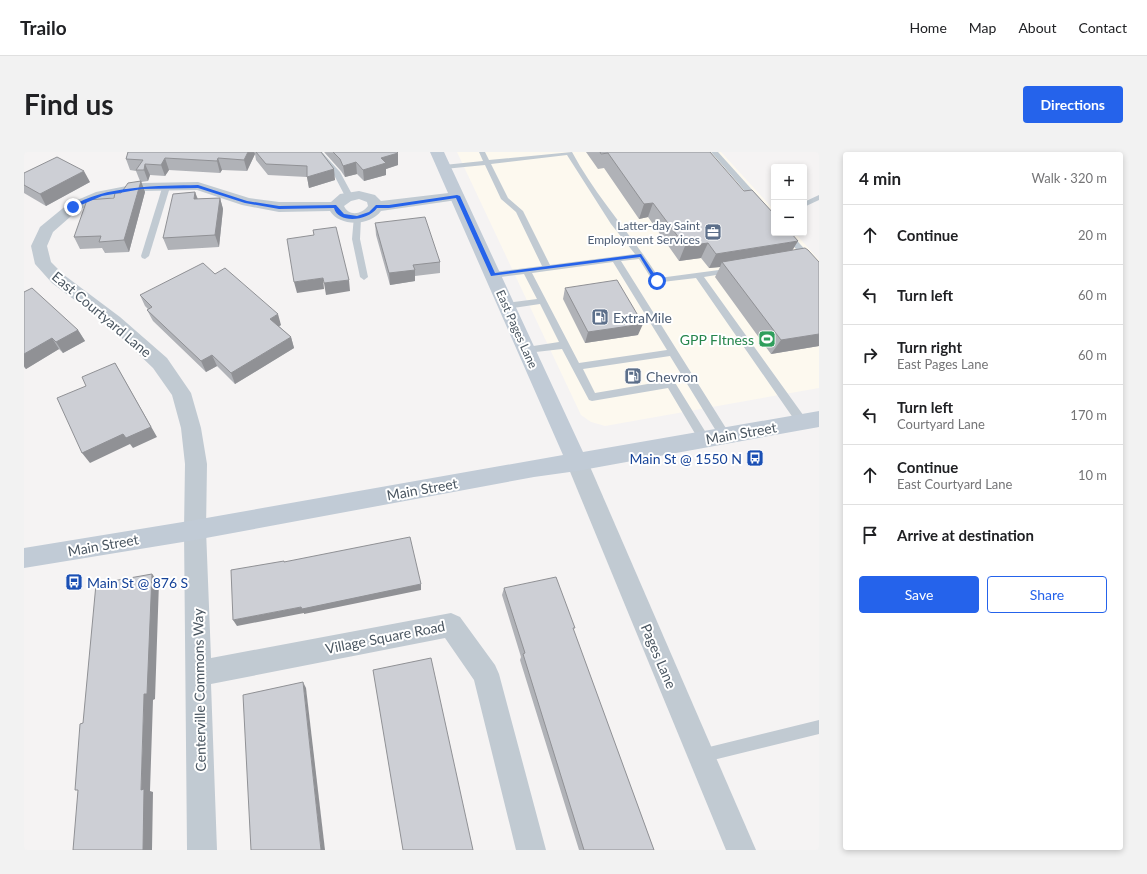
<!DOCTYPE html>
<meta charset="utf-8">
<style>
:root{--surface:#fff;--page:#f2f2f2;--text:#202124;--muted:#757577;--line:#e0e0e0;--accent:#2563eb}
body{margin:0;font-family:Lato,sans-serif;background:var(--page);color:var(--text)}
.controls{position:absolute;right:12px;top:12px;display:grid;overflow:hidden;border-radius:4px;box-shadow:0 2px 6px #0003}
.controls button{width:36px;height:36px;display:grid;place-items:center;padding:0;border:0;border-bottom:1px solid var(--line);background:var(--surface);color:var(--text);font:20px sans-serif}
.stop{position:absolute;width:12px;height:12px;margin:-9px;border:3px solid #2563eb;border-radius:50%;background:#fff}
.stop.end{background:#2563eb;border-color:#fff;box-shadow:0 1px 4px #0008}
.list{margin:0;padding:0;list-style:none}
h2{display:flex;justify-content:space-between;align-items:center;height:52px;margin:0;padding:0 16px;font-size:17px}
h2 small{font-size:13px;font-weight:400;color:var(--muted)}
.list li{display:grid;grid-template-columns:26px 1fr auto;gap:12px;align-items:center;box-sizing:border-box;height:60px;padding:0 16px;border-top:1px solid var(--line)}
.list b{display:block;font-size:15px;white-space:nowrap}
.list p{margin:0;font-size:13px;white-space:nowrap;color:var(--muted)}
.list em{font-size:13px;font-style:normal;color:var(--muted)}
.actions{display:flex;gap:8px;padding:12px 16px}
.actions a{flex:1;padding:9px 0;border:1px solid var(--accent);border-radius:4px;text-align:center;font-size:14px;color:var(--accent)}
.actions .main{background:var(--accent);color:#fff}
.icon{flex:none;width:22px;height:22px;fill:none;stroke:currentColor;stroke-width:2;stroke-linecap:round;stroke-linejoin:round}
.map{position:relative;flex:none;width:795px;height:698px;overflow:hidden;border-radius:4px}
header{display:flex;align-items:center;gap:24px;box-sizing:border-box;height:56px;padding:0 20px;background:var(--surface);border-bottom:1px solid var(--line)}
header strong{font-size:19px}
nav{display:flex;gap:22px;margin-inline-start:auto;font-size:14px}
.intro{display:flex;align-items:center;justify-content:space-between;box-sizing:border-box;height:96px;padding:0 24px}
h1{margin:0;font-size:28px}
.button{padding:10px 18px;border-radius:4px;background:var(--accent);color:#fff;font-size:14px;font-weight:700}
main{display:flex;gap:24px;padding:0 24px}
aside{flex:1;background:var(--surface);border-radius:4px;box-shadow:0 2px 6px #0003}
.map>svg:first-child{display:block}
.commercial{fill:#fdf9ef}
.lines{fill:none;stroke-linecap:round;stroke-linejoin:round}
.service{fill:#c1cad2;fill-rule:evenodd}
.minor{fill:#c1cad2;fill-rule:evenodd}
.tertiary{fill:#c1cad2;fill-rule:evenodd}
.secondary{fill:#c1cbd6;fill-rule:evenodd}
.wall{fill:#b0b2b7}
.shaded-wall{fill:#909195}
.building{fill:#cdcfd5;stroke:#909195}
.route{fill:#2563eb}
.labels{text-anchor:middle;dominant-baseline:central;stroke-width:4;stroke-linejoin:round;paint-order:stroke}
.far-service-label{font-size:12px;fill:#4e5e75;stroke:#fff;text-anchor:end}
.far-street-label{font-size:12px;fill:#4a5661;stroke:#fff}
.street-label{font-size:14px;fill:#4a5661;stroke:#fff}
.service-label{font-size:14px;fill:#4e5e75;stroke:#fff;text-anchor:start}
.leisure-label{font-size:14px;fill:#27864d;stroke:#fff;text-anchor:end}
.transit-label{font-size:14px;fill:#164399;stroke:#fff;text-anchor:end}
</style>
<header>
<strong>Trailo</strong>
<nav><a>Home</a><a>Map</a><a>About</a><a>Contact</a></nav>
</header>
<div class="intro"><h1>Find us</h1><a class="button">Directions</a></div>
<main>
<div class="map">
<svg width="795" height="698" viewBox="0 0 795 698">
<rect width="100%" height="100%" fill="#f5f3f3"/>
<polygon class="commercial" points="433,0 697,0 750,58 750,81 771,81 795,108 795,236 581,274 567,270 557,263"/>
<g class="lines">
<g class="service">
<polygon points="291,0 298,0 316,20 329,44 328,46 322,46 310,23"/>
<path d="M455,0H461L465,8L548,0C572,45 608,83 635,126L710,116L711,118L710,120L680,125L782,267L783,270L782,273H774L672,126L630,131L615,107L597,109L705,281L706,284L705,287H697L646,204L559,217L571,241L647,228L650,229L684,284L685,287L684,290H676L644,236L568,249L565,248L538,197L503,201L500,200L498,198L500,196L503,195L535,190L516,152L483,157L479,154L483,151L513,147L500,122L469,126L465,123L469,120L518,114L492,60L477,47L461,13L420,17L416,15L420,13L459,9ZM543,3L587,72L611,102L526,113L499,59L484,46L467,12ZM589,110L643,198L555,211L508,121Z"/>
<polygon points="687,0 694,0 750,62 750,69 747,69"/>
<polygon points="139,33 142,33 146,35 125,104 121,107 118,106 117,104"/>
<polygon points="795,43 795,48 780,55 780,50"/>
<polygon points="330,64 333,64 337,66 336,87 344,125 340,128 336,125 328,87"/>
<polygon points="758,81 766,81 795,113 795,121 792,120"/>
<polygon points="795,568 795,582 677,611 672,609 670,604 672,599 677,597"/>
</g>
<path class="minor" d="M174,30L225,46L255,50H307L316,42L335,39L351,43L357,49L433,40L438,41L440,44L438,47L433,48L357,59C346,74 316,75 306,59L255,60L218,53L173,38L118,39L81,47L54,58L29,80L23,94L27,110L40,123L96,165L143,206L167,241L177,276L183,312L182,378L187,506L427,461L436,465L471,513L475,522L522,698H492L450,528L421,486L187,532L193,698H163L160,378L161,312L157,276L148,243L129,216L84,173L28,131L11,112L7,94L16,75L44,52L72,40L118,31ZM335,47L343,50L344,54C338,62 325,65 320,54L327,49Z"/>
<polygon class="tertiary" points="553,301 560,304 564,310 732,698 702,698 542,310 546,304"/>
<polygon class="secondary" points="406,0 420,0 559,300 795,259 795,275 553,319 510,325 171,388 0,416 0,396 171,368 539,303"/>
</g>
<g class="wall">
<polygon points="104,0 297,0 311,28 285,36 283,25 244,23 232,8 231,2 223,19 198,18 196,21 145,18 141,24 126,23 124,29 117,30 121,40 105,100 81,101 78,96 56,97 50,85 90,46 97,41 116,29 112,19 106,18 102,7"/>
<polygon points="300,0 373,0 374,13 362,17 362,23 340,29 333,22 321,25 317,19"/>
<polygon points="562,0 686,0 768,99 795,110 795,194 747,202 691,125 696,115 685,116 677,106 655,109 624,65 615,67 580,16 574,17"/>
<polygon points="0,21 66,30 22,54 0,41"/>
<polygon points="171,40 174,47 196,46 199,57 195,95 144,98 139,86"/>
<polygon points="351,71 416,110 416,121 391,124 391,129 366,133 352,83"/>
<polygon points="541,136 614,183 561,191 539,147"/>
<polygon points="0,140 54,178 61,189 39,201 35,197 2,217 0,215"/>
<polygon points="116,143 257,173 255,174 267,185 270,196 211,232 193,214 182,220 129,169 123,158 124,157 121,154"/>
<polygon points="480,436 549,478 630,698 555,698 496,508 497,505 478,443"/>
</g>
<g class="shaded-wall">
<polygon points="224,0 230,0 231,2 223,19 220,8"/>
<polygon points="374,1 374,13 362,17 362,23 340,29 339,18 357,6"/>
<polygon points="141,6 145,18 141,24 137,13"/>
<polygon points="194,6 198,18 196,21 193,9"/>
<polygon points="332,10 333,22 321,25 319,14"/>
<polygon points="121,12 126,23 124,29 120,18"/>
<polygon points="310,17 311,28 285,36 283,25"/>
<polygon points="60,19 66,30 22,54 16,42"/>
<polygon points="117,29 121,40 105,100 100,88"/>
<polygon points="171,40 175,52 170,47"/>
<polygon points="196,46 199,57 195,95 191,83"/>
<polygon points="629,51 624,65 615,67 620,52"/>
<polygon points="774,89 765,104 698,110 696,115 685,116 692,102"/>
<polygon points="684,91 677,106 655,109 661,94"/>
<polygon points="391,118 391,129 366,133 365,121"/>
<polygon points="299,126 300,137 273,141 270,130"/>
<polygon points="325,128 326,139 302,143 300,131"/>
<polygon points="254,162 257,173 249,178 246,167"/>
<polygon points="619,172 614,183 561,191 564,180"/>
<polygon points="54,178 61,189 39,201 32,190"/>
<polygon points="795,182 795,194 747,202 757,188"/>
<polygon points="267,185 270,196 211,232 207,221"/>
<polygon points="28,186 35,197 2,217 0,214 0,202"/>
<polygon points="188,203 193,214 182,220 177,209"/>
<polygon points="91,211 133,285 109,296 106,292 66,311 58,301"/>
<polygon points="128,422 135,430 131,547 129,548 126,639 129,640 128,698 119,698 117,638 120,542"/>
<polygon points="397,432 397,438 280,462 280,461 213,474 209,468"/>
<polygon points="279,530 282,536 301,698 297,698"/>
</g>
<g class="building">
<polygon points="104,0 224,0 220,8 194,6 193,9 141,6 137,13 121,12 120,18 112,18 119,8 102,7"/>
<polygon points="232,0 297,0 310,17 283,25 283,14 242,12"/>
<polygon points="309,0 373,0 374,1 357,6 362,11 339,18 332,10 319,14 316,7"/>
<polygon points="576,0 686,0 720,39 728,38 750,62 750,81 767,81 774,89 692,102 684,91 661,94 629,51 620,52 584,1 577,2"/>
<polygon points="33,5 60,19 16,42 0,33 0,21"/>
<polygon points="117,29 100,88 75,90 77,84 50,85 63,48 90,46 91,41 97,41 104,31"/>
<polygon points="171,40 170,47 196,46 191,83 139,86 149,42"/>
<polygon points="401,65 416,110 389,113 391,118 365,121 351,71"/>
<polygon points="312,75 325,128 300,131 299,126 270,130 263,87 290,83 289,78"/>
<polygon points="781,96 784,98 795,110 795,182 757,188 698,110"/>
<polygon points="179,111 191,122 201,116 254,162 246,167 267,185 207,221 188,203 177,209 123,158 128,155 116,143"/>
<polygon points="593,128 619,172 564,180 541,136"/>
<polygon points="8,136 54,178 32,190 28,186 0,202 0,140"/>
<polygon points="91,211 127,275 102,286 99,282 58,301 33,246 62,234 58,225"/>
<polygon points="386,385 397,432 278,457 277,455 209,468 207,418 260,409 260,410"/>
<polygon points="128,422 123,542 120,542 117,638 120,637 119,698 49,698 54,638 51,638 56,572 59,571 72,432"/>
<polygon points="532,425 551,476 549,476 630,698 560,698 499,502 501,501 480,436"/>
<polygon points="407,506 449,698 379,698 349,518"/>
<polygon points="279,530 297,698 227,698 219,543"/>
</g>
<path class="route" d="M174,33L223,49L255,54L312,53L320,62L333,64L345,60L352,53H365L433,43L436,44L471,121L617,102L635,129L631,130L616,105L467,124L432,46L365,56H353C344,69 314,72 310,56L255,57L221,51L174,36L118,37L78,44L50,56L47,55C79,33 137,34 174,33Z"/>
<defs>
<g id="office-square" transform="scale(0.9)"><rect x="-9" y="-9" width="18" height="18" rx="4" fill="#5c6f8a" stroke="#fff"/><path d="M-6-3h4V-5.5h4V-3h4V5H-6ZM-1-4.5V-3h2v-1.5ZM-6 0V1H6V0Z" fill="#fff"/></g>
<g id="fuel-square" transform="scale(0.9)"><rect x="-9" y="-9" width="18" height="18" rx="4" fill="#5c6f8a" stroke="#fff"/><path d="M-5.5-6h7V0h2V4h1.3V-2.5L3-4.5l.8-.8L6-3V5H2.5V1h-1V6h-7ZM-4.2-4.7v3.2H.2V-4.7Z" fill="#fff"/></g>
<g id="stadium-square" transform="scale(0.9)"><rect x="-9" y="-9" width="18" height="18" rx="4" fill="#2e9e5b" stroke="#fff"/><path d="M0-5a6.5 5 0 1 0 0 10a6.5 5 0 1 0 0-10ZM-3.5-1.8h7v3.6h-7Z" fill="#fff"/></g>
<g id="bus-square" transform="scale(0.9)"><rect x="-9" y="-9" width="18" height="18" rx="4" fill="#1a4fb4" stroke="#fff"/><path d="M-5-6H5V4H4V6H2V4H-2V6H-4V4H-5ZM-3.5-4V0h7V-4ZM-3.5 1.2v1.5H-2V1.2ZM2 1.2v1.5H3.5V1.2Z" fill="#fff"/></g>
</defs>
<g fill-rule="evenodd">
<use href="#office-square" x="689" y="80"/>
<use href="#fuel-square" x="576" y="165"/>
<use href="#stadium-square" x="743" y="187"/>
<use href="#fuel-square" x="609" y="224"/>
<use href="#bus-square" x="731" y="306"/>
<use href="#bus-square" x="50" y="430"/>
</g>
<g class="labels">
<g class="far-service-label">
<text x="676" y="73">Latter-day Saint<tspan x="676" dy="14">Employment Services</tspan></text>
</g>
<g class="far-street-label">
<text transform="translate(493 177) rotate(66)">East Pages Lane</text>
</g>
<g class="street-label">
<text transform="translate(78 162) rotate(40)">East Courtyard Lane</text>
<text transform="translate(717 281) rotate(-10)">Main Street</text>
<text transform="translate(398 337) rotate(-10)">Main Street</text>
<text transform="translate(79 393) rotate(-10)">Main Street</text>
<text transform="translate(361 485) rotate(-11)">Village Square Road</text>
<text transform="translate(635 504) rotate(67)">Pages Lane</text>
<text transform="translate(175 538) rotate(-91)">Centerville Commons Way</text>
</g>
<g class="service-label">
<text x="589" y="165">ExtraMile</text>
<text x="622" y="224">Chevron</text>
</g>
<g class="leisure-label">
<text x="730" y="187">GPP FItness</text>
</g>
<g class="transit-label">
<text x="718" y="306">Main St @ 1550 N</text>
<text x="63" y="430" text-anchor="start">Main St @ 876 S</text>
</g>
</g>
</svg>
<div class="controls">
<button>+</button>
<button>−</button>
</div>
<div class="stop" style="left:633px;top:129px"></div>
<div class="stop end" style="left:49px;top:55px"></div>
</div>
<aside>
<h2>4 min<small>Walk · 320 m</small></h2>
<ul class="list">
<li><svg class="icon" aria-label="ahead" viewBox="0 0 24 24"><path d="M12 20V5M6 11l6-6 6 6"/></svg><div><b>Continue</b></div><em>20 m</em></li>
<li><svg class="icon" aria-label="left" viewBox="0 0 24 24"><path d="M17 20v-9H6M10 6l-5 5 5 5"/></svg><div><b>Turn left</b></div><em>60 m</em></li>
<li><svg class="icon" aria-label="right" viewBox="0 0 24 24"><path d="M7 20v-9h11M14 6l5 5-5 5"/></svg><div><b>Turn right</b><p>East Pages Lane</p></div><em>60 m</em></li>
<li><svg class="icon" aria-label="left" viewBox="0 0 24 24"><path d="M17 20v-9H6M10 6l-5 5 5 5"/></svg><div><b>Turn left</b><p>Courtyard Lane</p></div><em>170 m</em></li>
<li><svg class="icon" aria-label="ahead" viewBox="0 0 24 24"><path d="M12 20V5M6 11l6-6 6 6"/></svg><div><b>Continue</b><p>East Courtyard Lane</p></div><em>10 m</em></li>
<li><svg class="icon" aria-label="arrive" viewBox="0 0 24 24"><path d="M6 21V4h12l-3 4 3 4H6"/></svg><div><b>Arrive at destination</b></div></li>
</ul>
<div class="actions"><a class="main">Save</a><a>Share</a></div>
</aside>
</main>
